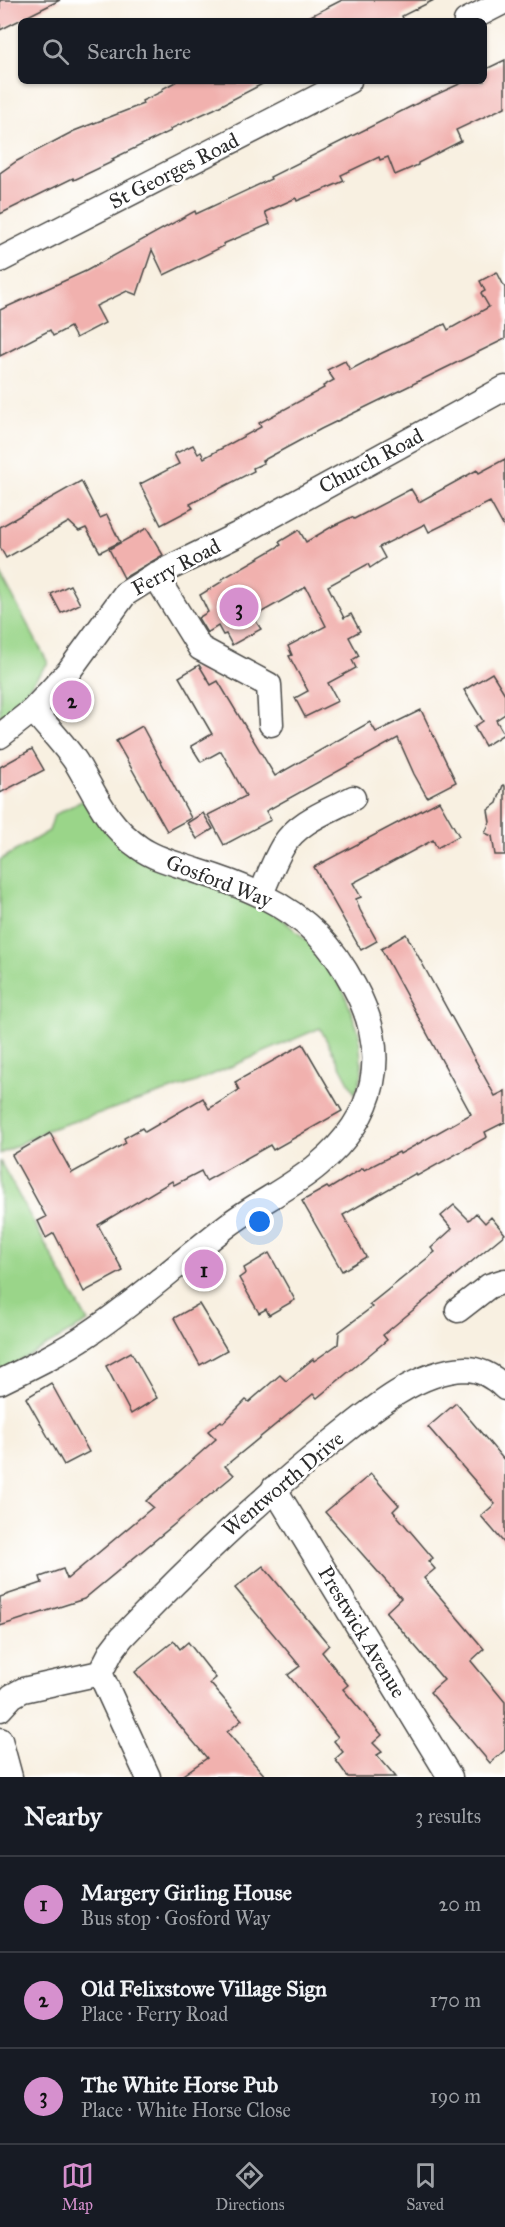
<!DOCTYPE html>
<meta charset="utf-8">
<style>
:root{--surface:#171b24;--page:#20242c;--text:#f1f3f6;--muted:#9ea1a6;--line:#363941;--accent:#d690ce}
body{margin:0;font-family:"IM FELL Great Primer",serif;background:var(--page);color:var(--text)}
.you{position:absolute;left:260px;top:1222px;width:21px;height:21px;margin:-15px;border:4px solid #fff;border-radius:50%;background:#1a73e8;box-shadow:0 0 0 9px #1a73e833}
.badge{display:grid;place-items:center;width:39px;height:39px;border-radius:50%;background:var(--accent);color:#111;font-size:20px;font-weight:700}
.pin{position:absolute;translate:-50% -50%;border:3px solid #fff;box-shadow:0 2px 6px #0006}
.list{margin:0;padding:0;list-style:none}
h2{display:flex;justify-content:space-between;align-items:center;height:78px;margin:0;padding:0 24px;font-size:26px}
h2 small{font-size:20px;font-weight:400;color:var(--muted)}
.list li{display:grid;grid-template-columns:39px 1fr auto;gap:18px;align-items:center;box-sizing:border-box;height:96px;padding:0 24px;border-top:2px solid var(--line)}
.list b{display:block;font-size:22px;white-space:nowrap}
.list p{margin:0;font-size:20px;white-space:nowrap;color:var(--muted)}
.list em{font-size:20px;font-style:normal;color:var(--muted)}
.icon{flex:none;width:33px;height:33px;fill:none;stroke:currentColor;stroke-width:2;stroke-linecap:round;stroke-linejoin:round}
.map{position:relative;flex:none;width:505px;height:1777px;overflow:hidden}
.search{position:absolute;background:var(--surface);box-shadow:0 2px 4px #0004;left:18px;right:18px;top:18px;height:66px;display:flex;align-items:center;gap:15px;box-sizing:border-box;padding:0 21px;border-radius:9px;color:var(--muted);font-size:22px}
.sheet{height:366px;background:var(--surface)}
nav{display:flex;justify-content:space-around;align-items:center;box-sizing:border-box;height:84px;border-top:2px solid var(--line);background:var(--surface);font-size:16px;color:var(--muted)}
nav a{display:grid;justify-items:center;gap:3px}
nav .on{color:var(--accent)}
.map>svg:first-child{display:block}
.green{fill:#9ad589;stroke:#62805a;stroke-width:1.5}
.building{fill:#f1b1ae}
.lines{fill:none;stroke-linecap:round;stroke-linejoin:round}
.street-casing{stroke:#4a4946;stroke-width:27}
.street{stroke:#fff;stroke-width:24}
.labels{text-anchor:middle;dominant-baseline:central;stroke-width:5;stroke-linejoin:round;paint-order:stroke}
.street-label{font-size:21px;fill:#2b2b2b;stroke:#fff}
</style>
<div class="map">
<svg width="505" height="1777" viewBox="0 0 505 1777">
<rect width="100%" height="100%" fill="#fff"/>
<filter id="ink" filterUnits="userSpaceOnUse"><feTurbulence type="fractalNoise" baseFrequency=".0167" numOctaves="2"/><feDisplacementMap in="SourceGraphic" scale="12" xChannelSelector="R" yChannelSelector="G"/><feConvolveMatrix kernelMatrix="1 2 1 2 8 2 1 2 1" color-interpolation-filters="sRGB"/></filter>
<filter id="wash" filterUnits="userSpaceOnUse"><feTurbulence type="fractalNoise" baseFrequency=".008" numOctaves="4" result="noise"/><feDisplacementMap in="SourceGraphic" scale="24" xChannelSelector="R" yChannelSelector="G"/><feGaussianBlur stdDeviation="1.35" result="paint"/><feColorMatrix in="noise" values="0 0 0 0 0 0 0 0 0 0 0 0 0 0 0 0 0 1.4 0 .05"/><feComposite in="paint" operator="in"/></filter>
<g filter="url(#wash)">
<rect width="100%" height="100%" fill="#f8f0e1"/>
<g class="green">
<polygon points="0,573 48,663 16,704 0,719"/>
<polygon points="84,800 126,849 244,897 280,917 316,949 343,989 359,1033 362,1074 355,1094 320,1028 193,1083 47,1130 0,1154 0,860 49,831 54,815"/>
<polygon points="0,1161 88,1322 0,1372"/>
</g>
<g id="blocks">
<g class="building">
<polygon points="0,0 60,0 0,30"/>
<polygon points="342,0 434,0 402,16 404,21 301,21"/>
<polygon points="505,60 505,107 456,130 461,141 418,163 418,165 395,175 388,157 380,160 379,157 341,175 344,181 297,201 296,198 265,212 270,224 223,244 224,246 164,275 152,250 137,295 127,291 96,306 105,323 76,338 70,327 53,336 50,330 0,356 0,310 86,271 195,211 196,214 271,179 270,177 424,100 466,81 484,81 484,70"/>
<polygon points="177,81 268,81 214,109 170,129 171,131 112,159 114,161 74,180 73,178 0,214 0,173 17,161 74,131 143,104 142,101 163,91 162,89"/>
<polygon points="497,272 505,288 505,339 321,429 262,461 264,463 253,468 254,471 190,504 193,508 161,525 140,484 179,464 174,454 193,445 198,454 201,452 204,458 261,427 259,423 324,388 323,386 334,380 327,370 345,361 350,370 382,353 445,324 448,330 489,307 481,293 485,291 480,281"/>
<polygon points="505,459 505,529 490,502 429,532 425,524 379,547 385,558 370,568 368,564 328,586 344,618 351,614 360,631 349,637 359,656 352,660 356,668 328,683 338,701 305,717 295,698 308,691 289,656 292,655 288,646 326,626 306,587 253,617 261,629 232,645 226,634 223,635 218,626 207,633 198,618 208,612 200,595 223,581 222,579 281,545 279,542 299,530 306,542 333,526 352,517 354,519 411,489 419,502 477,470 479,473"/>
<polygon points="81,481 100,518 107,515 120,542 100,552 86,528 79,531 69,522 6,558 0,547 0,527"/>
<polygon points="147,528 163,555 124,578 109,549"/>
<polygon points="70,585 80,604 61,613 51,594"/>
<polygon points="199,665 211,685 218,681 275,776 370,722 376,732 421,710 456,782 427,797 414,774 398,738 266,811 271,820 224,845 208,815 246,796 221,751 201,762 191,746 212,734 179,677"/>
<polygon points="492,673 505,694 505,714 496,720 504,734 485,746 474,727 483,721 464,690"/>
<polygon points="142,726 191,818 167,831 116,741"/>
<polygon points="32,749 44,770 0,793 0,767"/>
<polygon points="503,785 505,786 505,855 495,855 492,836 485,833 490,822 488,810 497,803"/>
<polygon points="439,801 459,836 437,848 433,840 353,883 361,897 356,899 360,910 377,941 361,950 314,867"/>
<polygon points="203,813 213,829 197,839 187,823"/>
<polygon points="406,934 495,1096 505,1091 505,1122 485,1132 487,1137 417,1176 416,1173 343,1215 366,1257 342,1271 302,1201 327,1187 329,1189 363,1168 364,1170 399,1152 400,1154 471,1114 381,949"/>
<polygon points="303,1044 342,1111 273,1150 270,1145 206,1181 201,1171 174,1185 172,1181 98,1225 123,1271 84,1292 54,1233 46,1238 38,1221 46,1217 12,1155 50,1133 72,1173 126,1143 124,1138 142,1128 145,1132 203,1098 209,1109 239,1090 235,1082"/>
<polygon points="454,1205 469,1220 476,1213 485,1223 491,1217 505,1234 383,1335 387,1340 317,1398 313,1394 225,1466 234,1475 84,1599 0,1626 0,1597 42,1583 40,1577 63,1569 67,1579 153,1507 146,1501 216,1439 208,1431 221,1421 223,1423 246,1400 249,1402 280,1375 286,1381 313,1359 314,1361 338,1344 339,1332 372,1307 369,1305 435,1252 431,1248 452,1229 441,1216"/>
<polygon points="269,1253 295,1300 269,1315 266,1309 259,1313 239,1278 246,1273 244,1268"/>
<polygon points="199,1304 227,1350 200,1365 174,1318"/>
<polygon points="131,1352 157,1398 131,1414 106,1366"/>
<polygon points="51,1383 89,1452 64,1465 26,1398"/>
<polygon points="456,1403 505,1461 505,1544 481,1516 495,1504 428,1427"/>
<polygon points="371,1474 399,1505 393,1511 433,1558 428,1561 435,1569 424,1578 484,1649 471,1661 505,1702 505,1750 490,1763 430,1692 444,1680 386,1612 401,1598 325,1512"/>
<polygon points="263,1566 329,1645 322,1652 348,1685 343,1689 382,1735 373,1743 382,1752 377,1755 396,1777 348,1777 335,1759 343,1752 334,1741 338,1737 288,1675 300,1666 235,1588"/>
<polygon points="174,1641 180,1649 188,1642 216,1678 210,1683 242,1720 227,1732 266,1777 180,1777 207,1758 135,1672"/>
</g>
</g>
</g>
<g filter="url(#ink)">
<use href="#blocks" fill-opacity="0" stroke="#4a4946" stroke-width="1.5"/>
<g class="lines">
<g class="street-casing">
<g id="street">
<polyline points="466,21 505,1"/>
<polyline points="0,260 349,81"/>
<polyline points="155,575 200,648 269,685 271,724"/>
<polyline points="0,736 33,710 69,671 125,594 155,575 237,535 505,388"/>
<path d="M261,894C268,878 274,861 283,846C298,821 329,811 353,798"/>
<polyline points="458,1310 489,1286 505,1281"/>
<path d="M0,1382C31,1367 62,1352 90,1333C139,1300 182,1260 228,1225C257,1203 291,1188 318,1165C377,1116 391,1054 354,986C344,967 333,950 318,935C284,901 242,885 197,871C178,864 157,860 140,848C106,825 96,795 76,762C64,744 47,727 33,710"/>
<polyline points="274,1488 450,1777"/>
<polyline points="100,1673 148,1777"/>
<path d="M0,1709L12,1696L23,1690L100,1673L112,1650L122,1637C187,1569 254,1504 328,1445C365,1415 414,1371 465,1369C481,1369 494,1377 505,1388"/>
<polyline points="0,1740 10,1777"/>
</g>
</g>
<use href="#street" class="street"/>
</g>
</g>
<g class="labels">
<g class="street-label">
<text transform="translate(174 171) rotate(-27)">St Georges Road</text>
<text transform="translate(371 461) rotate(-28)">Church Road</text>
<text transform="translate(176 567) rotate(-28)">Ferry Road</text>
<text transform="translate(219 881) rotate(21)">Gosford Way</text>
<text transform="translate(283 1484) rotate(-40)">Wentworth Drive</text>
<text transform="translate(362 1632) rotate(59)">Prestwick Avenue</text>
</g>
</g>
</svg>
<div class="you"></div>
<div class="pin badge" style="left:204px;top:1269px">1</div>
<div class="pin badge" style="left:72px;top:700px">2</div>
<div class="pin badge" style="left:239px;top:607px">3</div>
<div class="search"><svg class="icon" aria-label="search" viewBox="0 0 24 24"><circle cx="10" cy="10" r="6"/><path d="M15 15l6 6"/></svg>Search here</div>
</div>
<section class="sheet">
<h2>Nearby<small>3 results</small></h2>
<ul class="list">
<li><span class="badge">1</span><div><b>Margery Girling House</b><p>Bus stop · Gosford Way</p></div><em>20 m</em></li>
<li><span class="badge">2</span><div><b>Old Felixstowe Village Sign</b><p>Place · Ferry Road</p></div><em>170 m</em></li>
<li><span class="badge">3</span><div><b>The White Horse Pub</b><p>Place · White Horse Close</p></div><em>190 m</em></li>
</ul>
</section>
<nav>
<a class="on"><svg class="icon" aria-label="map" viewBox="0 0 24 24"><path d="M3 6l6-2 6 2 6-2v14l-6 2-6-2-6 2zM9 4v14M15 6v14"/></svg>Map</a>
<a><svg class="icon" aria-label="directions" viewBox="0 0 24 24"><path d="M12 3l9 9-9 9-9-9zM9 14v-3h6M13 9l2 2-2 2"/></svg>Directions</a>
<a><svg class="icon" aria-label="saved" viewBox="0 0 24 24"><path d="M7 4h10v16l-5-4-5 4z"/></svg>Saved</a>
</nav>
